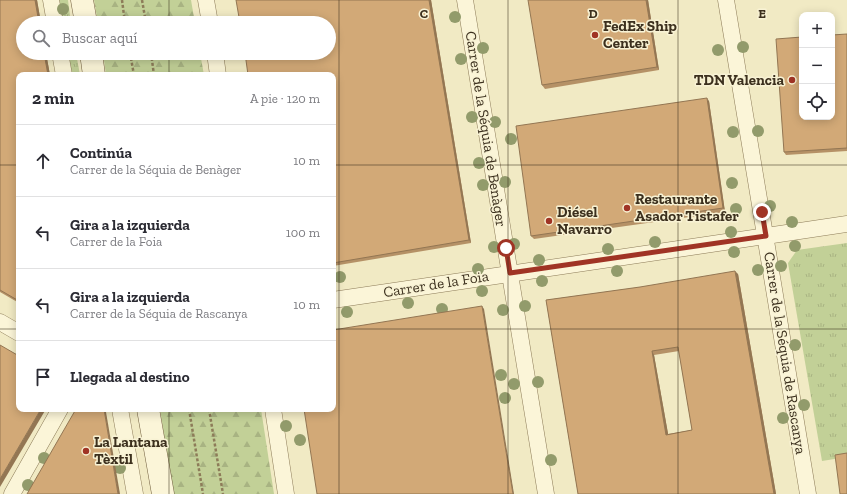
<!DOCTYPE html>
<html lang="es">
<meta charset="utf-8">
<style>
:root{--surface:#fff;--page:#f7f7f7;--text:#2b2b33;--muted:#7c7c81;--line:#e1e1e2}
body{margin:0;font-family:"Zilla Slab",serif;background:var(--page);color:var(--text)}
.controls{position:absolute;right:12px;top:12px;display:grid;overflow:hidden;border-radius:8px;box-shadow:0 2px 10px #0003}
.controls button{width:36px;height:36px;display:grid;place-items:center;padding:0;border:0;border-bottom:1px solid var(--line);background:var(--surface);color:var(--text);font:20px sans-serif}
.stop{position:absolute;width:12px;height:12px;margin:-9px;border:3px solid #a03425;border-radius:50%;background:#fff}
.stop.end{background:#a03425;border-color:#fff;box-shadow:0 1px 4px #0008}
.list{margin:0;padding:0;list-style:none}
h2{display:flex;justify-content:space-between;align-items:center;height:52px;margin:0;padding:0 16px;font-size:17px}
h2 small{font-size:13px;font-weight:400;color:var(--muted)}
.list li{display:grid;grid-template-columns:26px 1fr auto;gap:12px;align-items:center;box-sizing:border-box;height:72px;padding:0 16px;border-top:1px solid var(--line)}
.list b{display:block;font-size:15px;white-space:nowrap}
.list p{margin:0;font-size:13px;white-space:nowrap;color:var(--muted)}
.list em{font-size:13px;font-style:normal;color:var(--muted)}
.icon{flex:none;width:22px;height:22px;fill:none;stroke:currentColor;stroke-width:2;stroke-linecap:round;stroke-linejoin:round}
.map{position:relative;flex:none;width:847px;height:494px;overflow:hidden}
.search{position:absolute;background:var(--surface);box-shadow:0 2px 10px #0003;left:16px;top:16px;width:320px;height:44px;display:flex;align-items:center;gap:10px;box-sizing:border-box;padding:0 14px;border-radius:22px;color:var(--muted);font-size:15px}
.panel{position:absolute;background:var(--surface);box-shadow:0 2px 10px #0003;left:16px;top:72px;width:320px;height:340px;border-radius:8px}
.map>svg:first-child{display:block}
.grass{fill:url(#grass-tufts)}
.forest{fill:url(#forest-firs)}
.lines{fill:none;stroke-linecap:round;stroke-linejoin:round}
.street-casing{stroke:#8d7c59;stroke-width:17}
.secondary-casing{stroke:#6f5c3c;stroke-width:23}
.path{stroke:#8d7c59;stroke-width:2.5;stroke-dasharray:3 2;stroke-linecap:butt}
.street{stroke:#fbf5d8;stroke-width:16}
.secondary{stroke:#fbf5d8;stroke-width:22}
.tree{fill:#929b6b}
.wall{fill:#b59166;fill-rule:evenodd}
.shaded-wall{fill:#937653}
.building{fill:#d2a977;stroke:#937653;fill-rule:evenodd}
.route{stroke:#a03425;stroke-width:5}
.grid{fill:none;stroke:#3c301e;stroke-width:1;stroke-opacity:0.55}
.poi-dot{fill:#a03425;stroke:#f8f2d4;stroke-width:1.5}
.labels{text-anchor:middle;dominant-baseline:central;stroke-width:3;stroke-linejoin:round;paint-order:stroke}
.poi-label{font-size:15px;font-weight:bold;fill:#3c301e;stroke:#f8f2d4;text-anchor:start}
.street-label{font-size:15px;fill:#3c301e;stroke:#f8f2d4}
.grid-label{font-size:13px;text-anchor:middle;font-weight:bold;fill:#3c301e;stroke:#f8f2d4;stroke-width:3;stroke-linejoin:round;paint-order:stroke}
</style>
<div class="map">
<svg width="847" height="494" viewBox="0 0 847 494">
<defs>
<pattern id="grass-tufts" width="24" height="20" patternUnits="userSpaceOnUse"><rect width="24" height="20" fill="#c2d097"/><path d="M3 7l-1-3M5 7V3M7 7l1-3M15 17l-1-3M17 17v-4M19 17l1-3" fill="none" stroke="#a8b382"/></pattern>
<pattern id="forest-firs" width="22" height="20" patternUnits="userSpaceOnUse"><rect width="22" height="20" fill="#c2d097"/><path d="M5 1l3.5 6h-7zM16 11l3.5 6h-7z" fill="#a8b382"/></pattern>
</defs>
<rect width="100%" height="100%" fill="#f1eac4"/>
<g class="grass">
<polygon points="59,0 68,0 71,23 63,23"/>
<polygon points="68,53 76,53 80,75 72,75"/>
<polygon points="847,243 847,457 822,461 788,263 797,250"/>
</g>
<g class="forest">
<polygon points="94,0 191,0 195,23 98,23"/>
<polygon points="103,53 200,53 204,75 106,75"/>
<polygon points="160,409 261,409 274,494 173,494"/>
</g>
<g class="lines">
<g class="street-casing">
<g id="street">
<polyline points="51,0 55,23"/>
<polyline points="206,0 210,23"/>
<polyline points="465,0 546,494"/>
<polyline points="726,0 808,494"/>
<polyline points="60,53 64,75"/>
<polyline points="215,53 218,75"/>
<polyline points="333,300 847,224"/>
<polyline points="0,322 19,333"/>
<polyline points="120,409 135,494"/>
<polyline points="273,409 286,494"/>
<polyline points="12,494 60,409"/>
</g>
</g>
<g class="secondary-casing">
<g id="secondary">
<polyline points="82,0 86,23"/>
<polyline points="91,53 94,75"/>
<polyline points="148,409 163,494"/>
</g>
</g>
<g class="path">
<polyline points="122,0 125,23"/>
<polyline points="142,0 146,23"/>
<polyline points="130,53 134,75"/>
<polyline points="151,53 154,75"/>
<polyline points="189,409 203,494"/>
<polyline points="209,409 223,494"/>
</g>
<use href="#street" class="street"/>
<use href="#secondary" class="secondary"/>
</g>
<g class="tree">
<circle cx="63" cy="9" r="6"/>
<circle cx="455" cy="17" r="6"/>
<circle cx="743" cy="47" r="6"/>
<circle cx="483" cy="48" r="6"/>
<circle cx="718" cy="50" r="6"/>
<circle cx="461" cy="59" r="6"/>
<circle cx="472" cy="117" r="6"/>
<circle cx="495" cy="122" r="6"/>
<circle cx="758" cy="131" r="6"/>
<circle cx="733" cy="132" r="6"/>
<circle cx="511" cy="139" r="6"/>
<circle cx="479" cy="163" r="6"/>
<circle cx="505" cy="182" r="6"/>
<circle cx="732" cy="183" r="6"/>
<circle cx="483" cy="185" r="6"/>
<circle cx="770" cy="206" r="6"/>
<circle cx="736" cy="209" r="6"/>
<circle cx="792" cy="222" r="6"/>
<circle cx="731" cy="232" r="6"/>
<circle cx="655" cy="242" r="6"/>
<circle cx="514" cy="244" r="6"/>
<circle cx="795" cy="246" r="6"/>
<circle cx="494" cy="247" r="6"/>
<circle cx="608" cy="249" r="6"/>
<circle cx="734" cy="252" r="6"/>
<circle cx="539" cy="260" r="6"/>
<circle cx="781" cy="266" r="6"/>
<circle cx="478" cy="269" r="6"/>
<circle cx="758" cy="270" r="6"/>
<circle cx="617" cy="271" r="6"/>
<circle cx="340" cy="277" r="6"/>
<circle cx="542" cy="281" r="6"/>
<circle cx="482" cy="291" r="6"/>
<circle cx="408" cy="303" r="6"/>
<circle cx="525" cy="306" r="6"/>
<circle cx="442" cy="309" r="6"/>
<circle cx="503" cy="310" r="6"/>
<circle cx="347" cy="312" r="6"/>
<circle cx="795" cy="345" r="6"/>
<circle cx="501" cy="375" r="6"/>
<circle cx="538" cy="382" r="6"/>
<circle cx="514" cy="384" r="6"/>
<circle cx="505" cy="398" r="6"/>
<circle cx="804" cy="405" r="6"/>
<circle cx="783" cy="418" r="6"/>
<circle cx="286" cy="426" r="6"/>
<circle cx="300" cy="440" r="6"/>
<circle cx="44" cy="458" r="6"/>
<circle cx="551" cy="460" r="6"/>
<circle cx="120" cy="468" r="6"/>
<circle cx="28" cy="485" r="6"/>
</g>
<g class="wall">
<polygon points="0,0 37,0 41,23 23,23 23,53 46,53 50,75 19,75 19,303 0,292"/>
<polygon points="236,0 431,0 471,243 333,266 333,75"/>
<polygon points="648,0 659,70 545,89 542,85"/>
<polygon points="847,34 847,151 786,155 784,152"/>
<polygon points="709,101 725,212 534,239 531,236"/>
<path d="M738,274L776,494H578L546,300ZM679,351L692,430L668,434L654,355Z"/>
</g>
<g class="shaded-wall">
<polygon points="35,0 37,0 41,23 39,23"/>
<polygon points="429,0 431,0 471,243 469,240"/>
<polygon points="646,0 648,0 659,70 657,67"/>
<polygon points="44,53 46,53 50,75 48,75"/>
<polygon points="707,98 709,101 725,212 723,208"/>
<polygon points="735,271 738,274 776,494 774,494"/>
<polygon points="482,306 484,309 514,494 513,494"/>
<polygon points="652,351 654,355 669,439 666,435"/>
<polygon points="41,409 46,409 0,487 0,479"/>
<polygon points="104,409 106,412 120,494 118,494"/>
</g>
<g class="building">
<polygon points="0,0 35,0 39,23 23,23 23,53 44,53 48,75 19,75 19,301 0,290"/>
<polygon points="236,0 429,0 469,240 333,263 333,75 248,75 245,53 329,53 329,23 240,23"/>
<polygon points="528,0 646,0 657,67 542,85"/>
<polygon points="847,34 847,148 784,152 776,39 802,37 802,117 832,117 832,35"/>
<polygon points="707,98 723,208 531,236 516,126"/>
<path d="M735,271L774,494H578L546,300L640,287ZM678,347L692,430L666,435L652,351Z"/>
<polygon points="482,306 513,494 317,494 304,409 333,409 333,330"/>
<polygon points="0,345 19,356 19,409 41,409 0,479"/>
<polygon points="76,409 104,409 118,494 27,494"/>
<polygon points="847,453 847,494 840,494 835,455"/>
</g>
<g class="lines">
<polyline class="route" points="506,248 510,273 766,236 762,212"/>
</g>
<path class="grid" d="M169,0V23M339,0V494M508,0V494M678,0V494M169,53V75M0,165H19M333,165H847M0,329H19M333,329H847M169,409V494"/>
<g class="poi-dot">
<circle cx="595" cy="35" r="4"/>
<circle cx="792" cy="80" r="4"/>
<circle cx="627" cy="208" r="4"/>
<circle cx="549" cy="221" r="4"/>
<circle cx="86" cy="451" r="4"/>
</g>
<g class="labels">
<g class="poi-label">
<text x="603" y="26">FedEx Ship<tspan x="603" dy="17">Center</tspan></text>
<text x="784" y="80" text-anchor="end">TDN Valencia</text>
<text x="635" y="199">Restaurante<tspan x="635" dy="17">Asador Tistafer</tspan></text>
<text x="557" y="212">Diésel<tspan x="557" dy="17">Navarro</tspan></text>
<text x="94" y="442">La Lantana<tspan x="94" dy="17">Tèxtil</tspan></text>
</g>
<g class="street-label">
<text transform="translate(486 129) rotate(81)">Carrer de la Séquia de Benàger</text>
<text transform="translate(436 284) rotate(-9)">Carrer de la Foia</text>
<text transform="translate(785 353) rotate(81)">Carrer de la Séquia de Rascanya</text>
</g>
</g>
<g class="grid-label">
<text x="424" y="18">C</text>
<text x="593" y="18">D</text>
<text x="762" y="18">E</text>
</g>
</svg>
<div class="controls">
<button>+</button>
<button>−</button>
<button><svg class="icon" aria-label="locate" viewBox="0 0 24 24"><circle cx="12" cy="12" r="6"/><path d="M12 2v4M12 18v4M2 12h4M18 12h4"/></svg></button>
</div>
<div class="stop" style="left:506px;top:248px"></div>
<div class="stop end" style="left:762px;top:212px"></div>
<div class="search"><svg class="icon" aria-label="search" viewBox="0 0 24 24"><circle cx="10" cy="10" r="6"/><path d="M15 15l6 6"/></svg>Buscar aquí</div>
<section class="panel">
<h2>2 min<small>A pie · 120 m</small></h2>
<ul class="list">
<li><svg class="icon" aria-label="ahead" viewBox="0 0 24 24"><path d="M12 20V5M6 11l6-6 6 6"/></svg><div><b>Continúa</b><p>Carrer de la Séquia de Benàger</p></div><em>10 m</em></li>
<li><svg class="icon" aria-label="left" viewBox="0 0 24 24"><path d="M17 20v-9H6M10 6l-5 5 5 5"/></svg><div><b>Gira a la izquierda</b><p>Carrer de la Foia</p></div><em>100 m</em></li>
<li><svg class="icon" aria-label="left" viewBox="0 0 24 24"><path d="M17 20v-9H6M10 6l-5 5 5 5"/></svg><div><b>Gira a la izquierda</b><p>Carrer de la Séquia de Rascanya</p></div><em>10 m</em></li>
<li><svg class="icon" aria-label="arrive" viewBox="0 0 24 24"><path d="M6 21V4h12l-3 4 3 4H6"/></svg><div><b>Llegada al destino</b></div></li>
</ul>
</section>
</div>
